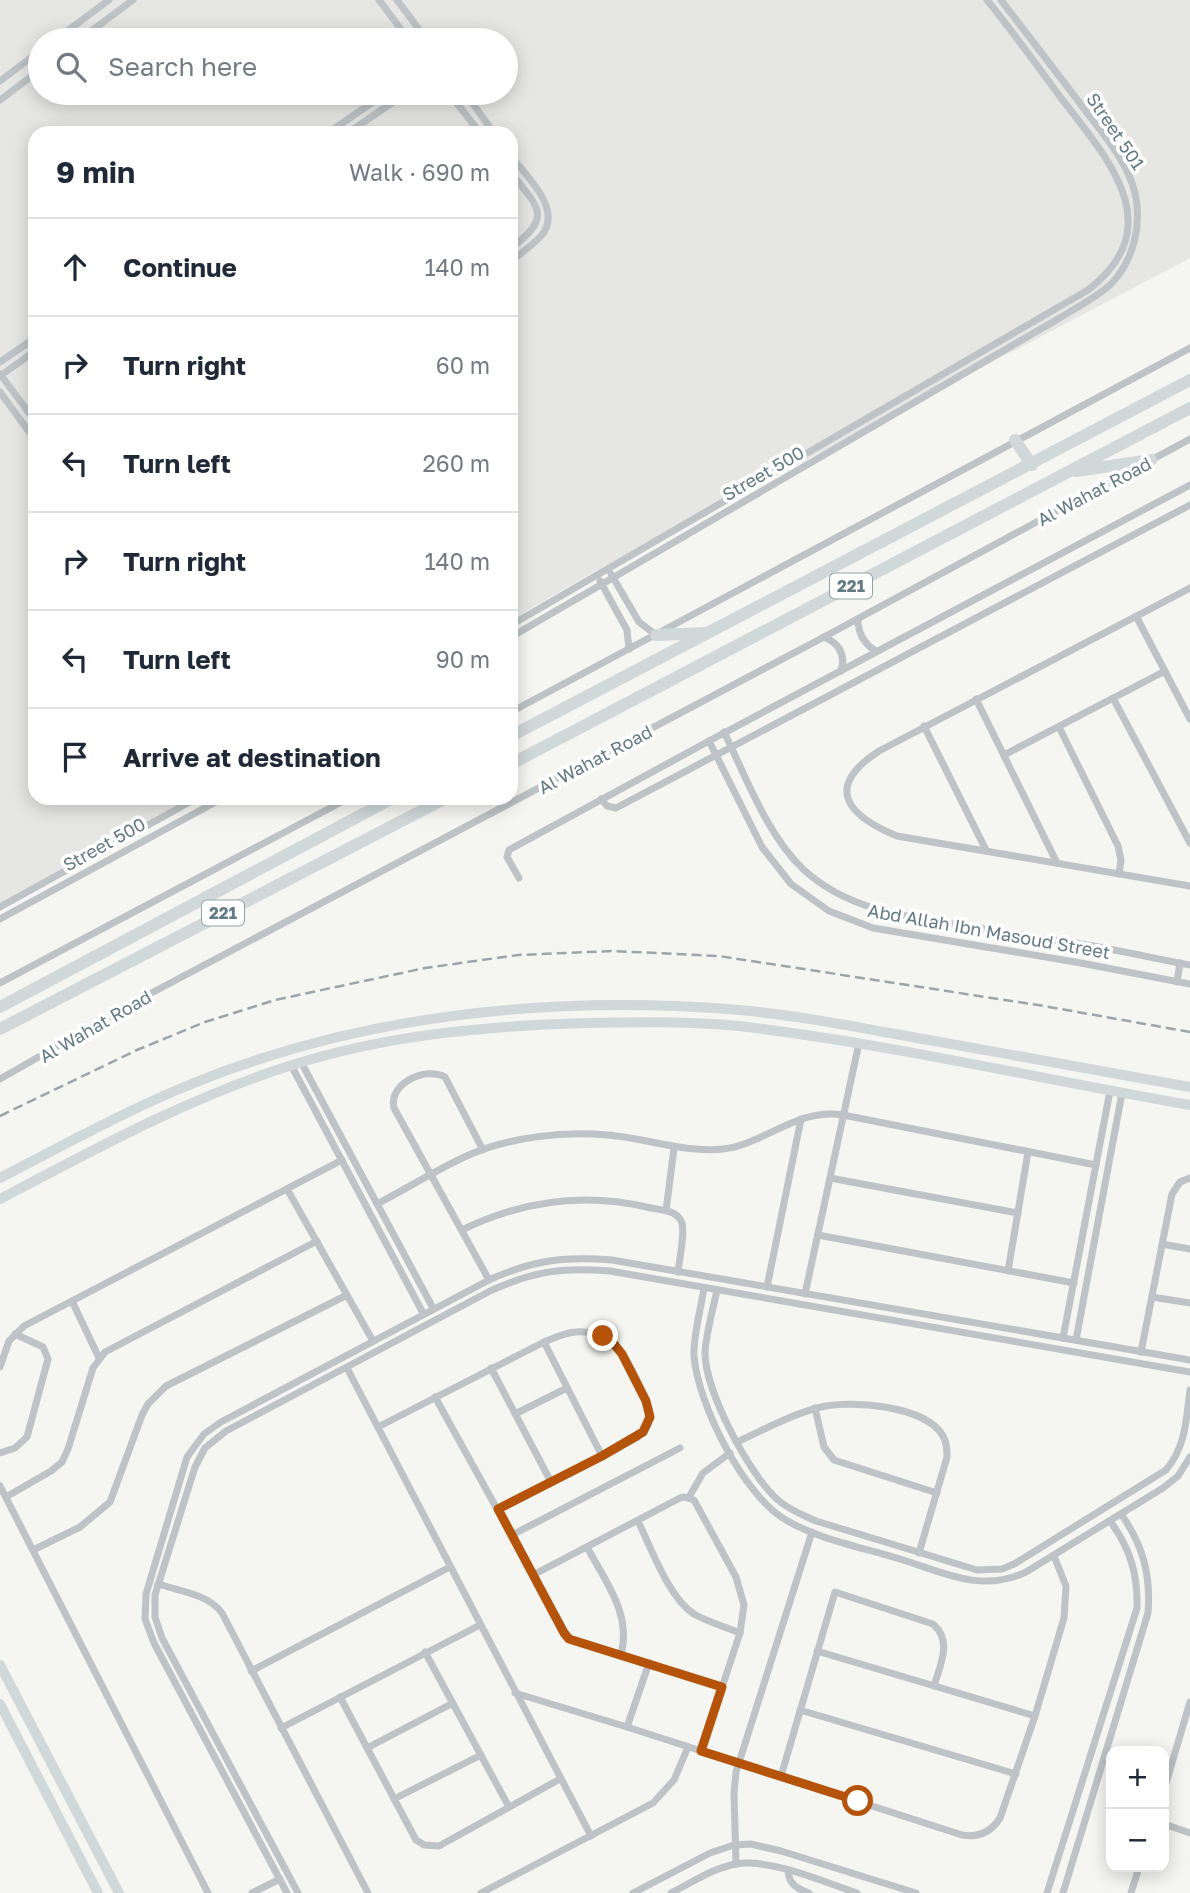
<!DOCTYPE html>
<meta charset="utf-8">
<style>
:root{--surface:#fff;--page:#f6f6f7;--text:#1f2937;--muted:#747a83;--line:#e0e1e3}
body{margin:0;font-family:"Golos Text",sans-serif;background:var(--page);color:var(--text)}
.controls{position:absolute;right:21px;bottom:21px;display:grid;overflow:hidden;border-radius:14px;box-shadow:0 4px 18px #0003}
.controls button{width:63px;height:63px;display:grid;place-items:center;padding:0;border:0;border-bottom:2px solid var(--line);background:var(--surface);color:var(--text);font:35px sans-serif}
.stop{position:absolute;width:21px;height:21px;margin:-16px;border:5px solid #b45309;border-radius:50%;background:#fff}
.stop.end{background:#b45309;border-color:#fff;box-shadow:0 2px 7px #0008}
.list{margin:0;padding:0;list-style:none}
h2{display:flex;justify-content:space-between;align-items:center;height:91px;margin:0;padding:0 28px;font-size:30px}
h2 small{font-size:23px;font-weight:400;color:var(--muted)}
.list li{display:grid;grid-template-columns:46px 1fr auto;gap:21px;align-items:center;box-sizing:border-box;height:98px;padding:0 28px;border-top:2px solid var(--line)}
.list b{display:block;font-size:26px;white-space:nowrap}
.list em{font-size:23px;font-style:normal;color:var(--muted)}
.icon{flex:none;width:38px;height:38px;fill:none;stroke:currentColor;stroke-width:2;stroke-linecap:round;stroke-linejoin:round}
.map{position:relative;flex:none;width:1190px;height:1893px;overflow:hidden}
.search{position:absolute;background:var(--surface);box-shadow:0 4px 18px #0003;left:28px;top:28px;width:490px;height:77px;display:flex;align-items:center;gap:18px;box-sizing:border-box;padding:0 24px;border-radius:38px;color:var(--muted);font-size:26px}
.panel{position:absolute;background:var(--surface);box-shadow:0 4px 18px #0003;left:28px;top:126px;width:490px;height:679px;border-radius:21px}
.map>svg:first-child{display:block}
.built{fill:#e6e6e4;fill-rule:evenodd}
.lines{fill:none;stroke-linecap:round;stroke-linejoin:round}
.street{stroke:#bdc3c6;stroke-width:7}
.secondary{stroke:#d0d8da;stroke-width:10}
.highway{stroke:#d0d8da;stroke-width:12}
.rail{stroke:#9ca6aa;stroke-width:2.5;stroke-dasharray:10 5;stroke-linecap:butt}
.route{stroke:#b45309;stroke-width:9}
.labels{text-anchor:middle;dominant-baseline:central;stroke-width:7;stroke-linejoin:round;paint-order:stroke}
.shield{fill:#fff;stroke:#91a2a9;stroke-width:2}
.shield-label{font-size:16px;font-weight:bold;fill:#627a84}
.street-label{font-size:18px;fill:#627a84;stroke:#fff}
</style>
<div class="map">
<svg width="1190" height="1893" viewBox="0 0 1190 1893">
<rect width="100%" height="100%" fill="#f5f5f1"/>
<path class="built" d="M0,0H1190V258L592,573L511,620V133H35V798H200L0,908ZM40,40H506V93H40Z"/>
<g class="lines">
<g class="street">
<polyline points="379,0 409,40"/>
<polyline points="397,0 427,40"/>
<polyline points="55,40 109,0"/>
<polyline points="79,40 133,0"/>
<polyline points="0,81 40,51"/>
<polyline points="449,93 480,133"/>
<polyline points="465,93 494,133"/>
<polyline points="0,100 40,70"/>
<polyline points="328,133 386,93"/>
<polyline points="348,133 406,93"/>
<path d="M511,156C526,176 564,210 541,236C532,246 521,253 511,261"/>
<path d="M511,173C539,208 553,217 511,248"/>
<polyline points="0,362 35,338"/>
<polyline points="0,374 35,421"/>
<polyline points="0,376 35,351"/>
<polyline points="0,392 35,440"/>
<polyline points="611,574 639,622 656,635"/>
<polyline points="600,581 627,630 629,649"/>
<path d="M1190,588L879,751C824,787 846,815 897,836L1190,886"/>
<polyline points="1136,616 1190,719"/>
<path d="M858,619C858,633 864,644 876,651"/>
<path d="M511,625L1088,290C1171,226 1107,158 1061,98C1037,65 1013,32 987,0"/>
<path d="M511,637L1063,316C1079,306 1099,296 1112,283C1134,259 1142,224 1135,193C1127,159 1099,130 1079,102C1053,68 1027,34 1001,0"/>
<path d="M824,637C840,644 846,655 841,671"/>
<polyline points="1113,698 1190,843"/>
<polyline points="976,699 1057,863"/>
<polyline points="511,712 1190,348"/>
<polyline points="924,726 986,850"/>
<polyline points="1059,727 1118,846 1121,860 1119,874"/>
<path d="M724,732C746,777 767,835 803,869C848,911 908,917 966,926C1002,932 1039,938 1075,943C1114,949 1152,958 1190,965"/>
<polyline points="709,741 762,847 791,884 829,911 873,928 1081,963 1190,984"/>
<polyline points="1004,755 1165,671"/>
<polyline points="601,799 607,806 616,808 1190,505"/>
<polyline points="519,878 507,857 509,850 709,741 1190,485"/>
<polyline points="0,907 197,798"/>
<polyline points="0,919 223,798"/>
<polyline points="1177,982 1180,963"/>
<polyline points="0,983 349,798"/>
<polyline points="301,1062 433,1308"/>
<polyline points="291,1065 423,1313"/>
<polyline points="0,1079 142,998 824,637 1190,439"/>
<path d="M483,1150L445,1077C425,1066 388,1084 394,1108L489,1280"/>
<polyline points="830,1178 1018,1213"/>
<polyline points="287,1189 373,1341"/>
<path d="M377,1204C408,1188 439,1168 471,1154C512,1137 563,1131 607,1135C647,1138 683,1153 723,1149C765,1144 798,1107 843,1115L1096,1165"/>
<polyline points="666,1211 674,1148"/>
<path d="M462,1230C523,1200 585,1192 651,1208C660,1210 674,1210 680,1219C687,1227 679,1260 678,1272"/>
<polyline points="818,1235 1074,1283"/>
<polyline points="1162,1244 1190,1249"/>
<polyline points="1008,1271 1028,1152"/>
<polyline points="767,1287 801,1119"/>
<path d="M704,1288C701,1309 693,1335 694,1356C698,1405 744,1496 786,1520C819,1540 866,1548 903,1560C945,1573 982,1593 1026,1572L1163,1488L1178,1476L1190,1457"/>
<path d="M717,1290C713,1310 706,1333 705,1353C705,1391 750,1476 778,1500C789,1510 803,1515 816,1521L977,1570L1002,1569L1014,1564L1166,1470C1186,1446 1186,1420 1190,1390"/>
<polyline points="805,1294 859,1043"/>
<polyline points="1152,1297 1190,1303"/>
<polyline points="72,1301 99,1358"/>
<polyline points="1063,1338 1110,1091"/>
<polyline points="1076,1340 1122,1093"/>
<polyline points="544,1342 602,1456"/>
<polyline points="1141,1352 1172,1194 1180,1182 1190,1178"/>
<polyline points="0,1367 9,1341 24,1326 342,1160"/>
<polyline points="347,1368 591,1836"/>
<polyline points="491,1368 551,1482"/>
<polyline points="435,1397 569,1639 722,1687"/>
<polyline points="815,1408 824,1447 834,1460 937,1493"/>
<polyline points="515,1414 567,1388"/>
<path d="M378,1427L544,1342C554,1338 564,1333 575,1332C617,1327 637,1376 649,1409L648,1425L637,1438L498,1509"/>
<path d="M737,1442C762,1431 789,1415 817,1408C847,1399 926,1405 943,1436C947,1443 947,1450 947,1457L919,1553"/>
<polyline points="0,1453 15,1448 27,1437 48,1359 43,1347 15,1334"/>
<polyline points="0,1486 208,1893"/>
<polyline points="6,1497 51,1471 62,1462 68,1449 93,1368 105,1352 317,1241"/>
<polyline points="689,1497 703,1473 730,1453"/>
<path d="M638,1521C651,1548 669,1598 694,1614C708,1622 725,1627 740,1633"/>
<polyline points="512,1535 680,1448"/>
<path d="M587,1547C605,1581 632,1614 621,1654"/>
<polyline points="33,1550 80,1527 110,1502 142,1415 148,1404 166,1386 347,1295"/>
<polyline points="533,1575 680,1498 684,1497 694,1500 736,1577 744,1605 740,1633 701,1751"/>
<path d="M158,1584C180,1591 208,1594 222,1613L368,1893"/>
<polyline points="817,1651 1035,1716"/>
<polyline points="425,1652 509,1807"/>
<polyline points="251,1671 450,1567"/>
<path d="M515,1693L627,1727L962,1835C979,1838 991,1832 1000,1818L1035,1716L1064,1618L1066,1586L1054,1556"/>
<polyline points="340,1697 416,1840 424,1845 439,1846 560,1779"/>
<polyline points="800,1710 1016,1774"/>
<polyline points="627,1727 649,1663"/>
<polyline points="281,1728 480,1625"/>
<polyline points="367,1748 453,1703"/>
<path d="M781,1776L835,1592L933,1624C953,1641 940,1665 934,1686"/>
<polyline points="1164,1790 1190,1702"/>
<polyline points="394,1799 481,1755"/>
<polyline points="1164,1824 1190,1833"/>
<polyline points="736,1864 734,1793 736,1772 812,1532"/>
<path d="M788,1871C789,1884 797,1889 809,1893"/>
<polyline points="252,1893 280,1879"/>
<path d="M287,1893L154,1643L145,1619L146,1594L187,1457L204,1434L221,1422L489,1280C533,1260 565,1256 612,1260L1190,1360"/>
<path d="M298,1893L162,1638L155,1617V1595L195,1467L205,1448L226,1431L492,1290C535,1271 564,1267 610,1271L1190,1372"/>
<polyline points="481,1893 653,1803 674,1780 688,1747"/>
<polyline points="633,1893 710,1853 734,1845 751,1844 781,1851 916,1893"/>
<path d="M671,1893C691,1883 713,1868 736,1864C769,1858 824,1882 857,1893"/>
<path d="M1047,1893L1137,1608C1138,1574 1130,1548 1110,1521"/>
<path d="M1063,1893L1148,1613C1151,1575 1143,1545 1121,1514"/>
<polyline points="1131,1893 1139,1867"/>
</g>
<g class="secondary">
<path d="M0,1178C58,1148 116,1116 177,1090C352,1015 551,994 740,1010C803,1016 866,1029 929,1040C1016,1056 1103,1072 1190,1087"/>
<path d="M0,1199C95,1149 190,1097 292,1065C387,1035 486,1026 585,1023C636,1022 688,1021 739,1026C891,1044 1040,1079 1190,1105"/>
<polyline points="0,1665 119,1893"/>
<polyline points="0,1704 98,1893"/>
</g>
<g class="highway">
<polyline points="1015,440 1032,465"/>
<polyline points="1076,471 1151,460"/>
<polyline points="656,635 707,633"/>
<polyline points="511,736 1190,380"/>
<polyline points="511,764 1190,408"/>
<polyline points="0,1007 393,798"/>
<polyline points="0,1029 446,798"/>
</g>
<polyline class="rail" points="0,1116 137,1050 205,1022 275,1000 425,968 518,955 613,951 719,956 1044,1006 1190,1032"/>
</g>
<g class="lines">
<polyline class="route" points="603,1336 614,1344 622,1354 646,1401 650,1417 643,1432 602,1456 498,1509 564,1633 569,1639 722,1687 701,1751 858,1801"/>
</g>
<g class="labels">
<g class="shield">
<rect x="830" y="573.5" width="42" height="25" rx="5"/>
<rect x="202" y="900.5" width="42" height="25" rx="5"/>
</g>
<g class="shield-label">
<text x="851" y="586">221</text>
<text x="223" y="913">221</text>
</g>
<g class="street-label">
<text transform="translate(1116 131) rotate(56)">Street 501</text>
<text transform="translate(763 473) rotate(-30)">Street 500</text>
<text transform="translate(1094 491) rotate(-28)">Al Wahat Road</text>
<text transform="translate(595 759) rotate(-28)">Al Wahat Road</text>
<text transform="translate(104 844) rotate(-29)">Street 500</text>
<text transform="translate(989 931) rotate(10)">Abd Allah Ibn Masoud Street</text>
<text transform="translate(95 1026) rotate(-30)">Al Wahat Road</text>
</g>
</g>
</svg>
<div class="controls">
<button>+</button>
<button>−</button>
</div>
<div class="stop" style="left:858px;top:1801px"></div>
<div class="stop end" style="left:603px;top:1336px"></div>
<div class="search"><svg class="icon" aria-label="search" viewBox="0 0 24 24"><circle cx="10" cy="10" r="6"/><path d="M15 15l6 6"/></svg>Search here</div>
<section class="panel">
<h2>9 min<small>Walk · 690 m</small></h2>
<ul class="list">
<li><svg class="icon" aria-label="ahead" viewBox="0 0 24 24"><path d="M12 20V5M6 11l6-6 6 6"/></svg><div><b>Continue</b></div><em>140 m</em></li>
<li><svg class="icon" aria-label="right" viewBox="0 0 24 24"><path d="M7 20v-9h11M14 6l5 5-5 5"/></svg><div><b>Turn right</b></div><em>60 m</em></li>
<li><svg class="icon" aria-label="left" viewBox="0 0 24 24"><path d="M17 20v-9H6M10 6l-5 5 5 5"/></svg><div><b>Turn left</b></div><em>260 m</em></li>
<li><svg class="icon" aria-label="right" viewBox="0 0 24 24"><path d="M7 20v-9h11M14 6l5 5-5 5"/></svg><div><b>Turn right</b></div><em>140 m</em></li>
<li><svg class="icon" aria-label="left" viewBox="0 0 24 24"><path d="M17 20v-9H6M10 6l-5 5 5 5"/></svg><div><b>Turn left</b></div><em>90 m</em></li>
<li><svg class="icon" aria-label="arrive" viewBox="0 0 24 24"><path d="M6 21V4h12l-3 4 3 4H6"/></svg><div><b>Arrive at destination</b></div></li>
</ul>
</section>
</div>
